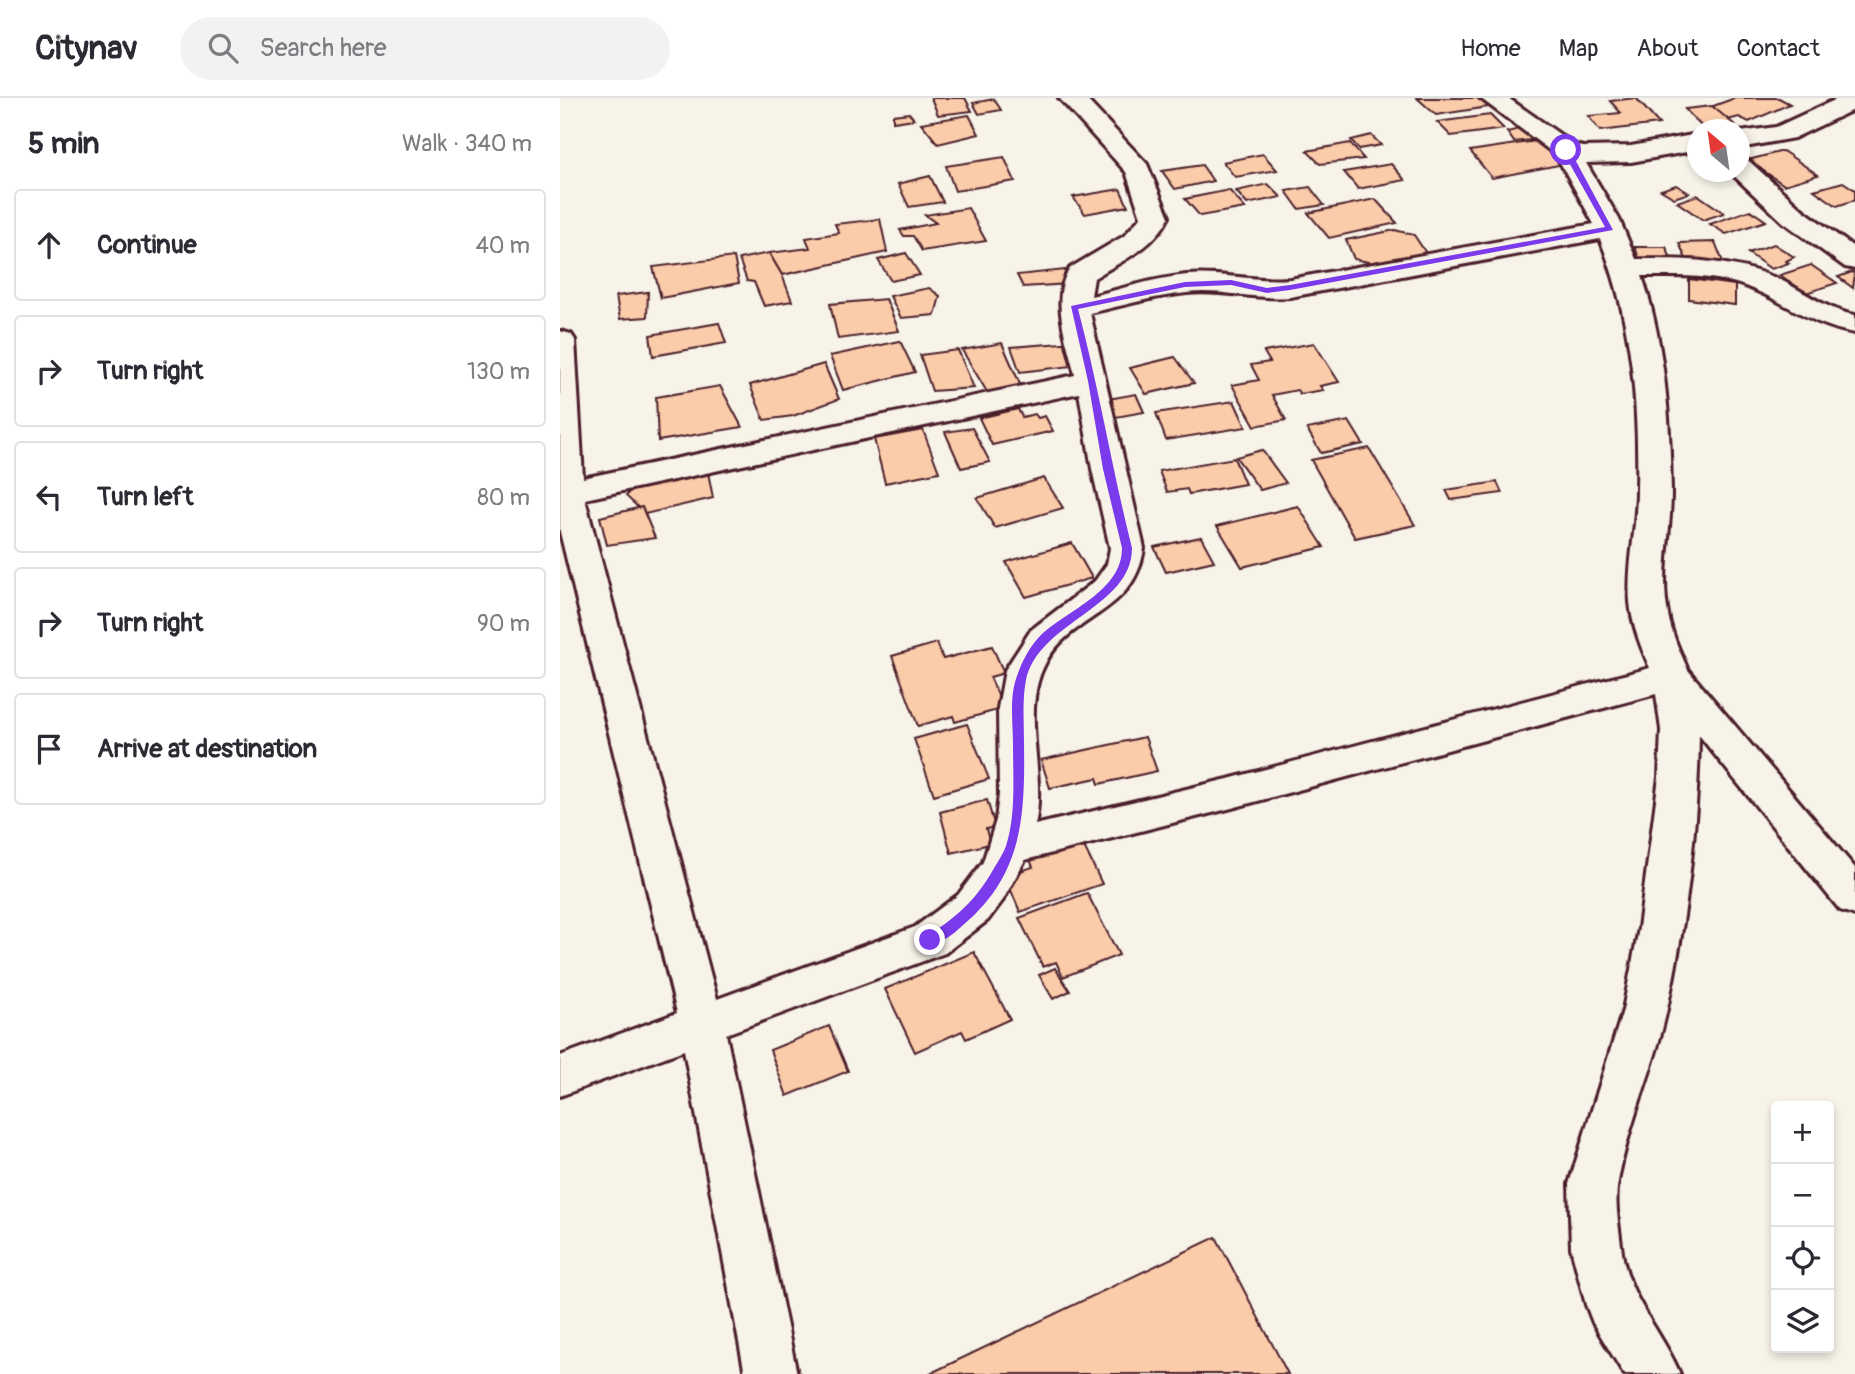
<!DOCTYPE html>
<meta charset="utf-8">
<style>
:root{--surface:#fff;--page:#f2f2f3;--text:#2b2b33;--muted:#7c7c81;--line:#e1e1e2}
body{margin:0;font-family:Pangolin,sans-serif;background:var(--page);color:var(--text)}
.controls{position:absolute;right:21px;bottom:21px;display:grid;overflow:hidden;border-radius:7px;box-shadow:0 4px 10px #0003}
.controls button{width:63px;height:63px;display:grid;place-items:center;padding:0;border:0;border-bottom:2px solid var(--line);background:var(--surface);color:var(--text);font:35px sans-serif}
.compass{position:absolute;left:1127px;top:21px;width:63px;height:63px;border-radius:50%;background:var(--surface);box-shadow:0 4px 10px #0003;rotate:331deg}
.stop{position:absolute;width:21px;height:21px;margin:-16px;border:5px solid #7c3aed;border-radius:50%;background:#fff}
.stop.end{background:#7c3aed;border-color:#fff;box-shadow:0 2px 7px #0008}
.list{margin:0;padding:0;list-style:none}
h2{display:flex;justify-content:space-between;align-items:center;height:91px;margin:0;padding:0 28px;font-size:30px}
h2 small{font-size:23px;font-weight:400;color:var(--muted)}
.list li{display:grid;grid-template-columns:46px 1fr auto;gap:21px;align-items:center;box-sizing:border-box;height:112px;margin:0 14px 14px;padding:0 14px;border:2px solid var(--line);border-radius:7px}
.list b{display:block;font-size:26px;white-space:nowrap}
.list em{font-size:23px;font-style:normal;color:var(--muted)}
.icon{flex:none;width:38px;height:38px;fill:none;stroke:currentColor;stroke-width:2;stroke-linecap:round;stroke-linejoin:round}
.map{position:relative;flex:none;width:1295px;height:1276px;overflow:hidden}
header{display:flex;align-items:center;gap:42px;box-sizing:border-box;height:98px;padding:0 35px;background:var(--surface);border-bottom:2px solid var(--line)}
header strong{font-size:33px}
nav{display:flex;gap:38px;margin-inline-start:auto;font-size:24px}
.search{width:490px;height:63px;background:var(--page);display:flex;align-items:center;gap:18px;box-sizing:border-box;padding:0 24px;border-radius:38px;color:var(--muted);font-size:26px}
main{display:flex}
aside{flex:1;background:var(--surface)}
.map>svg:first-child{display:block}
.building{fill:#facca9;stroke:#4a1f2b;stroke-width:2}
.lines{fill:none;stroke-linecap:round;stroke-linejoin:round}
.street-casing{stroke:#4a1f2b;stroke-width:6}
.street{fill:#f7f3e8;fill-rule:evenodd}
.route{fill:#7c3aed}
</style>
<header>
<strong>Citynav</strong>
<div class="search"><svg class="icon" aria-label="search" viewBox="0 0 24 24"><circle cx="10" cy="10" r="6"/><path d="M15 15l6 6"/></svg>Search here</div>
<nav><a>Home</a><a>Map</a><a>About</a><a>Contact</a></nav>
</header>
<main>
<aside>
<h2>5 min<small>Walk · 340 m</small></h2>
<ul class="list">
<li><svg class="icon" aria-label="ahead" viewBox="0 0 24 24"><path d="M12 20V5M6 11l6-6 6 6"/></svg><div><b>Continue</b></div><em>40 m</em></li>
<li><svg class="icon" aria-label="right" viewBox="0 0 24 24"><path d="M7 20v-9h11M14 6l5 5-5 5"/></svg><div><b>Turn right</b></div><em>130 m</em></li>
<li><svg class="icon" aria-label="left" viewBox="0 0 24 24"><path d="M17 20v-9H6M10 6l-5 5 5 5"/></svg><div><b>Turn left</b></div><em>80 m</em></li>
<li><svg class="icon" aria-label="right" viewBox="0 0 24 24"><path d="M7 20v-9h11M14 6l5 5-5 5"/></svg><div><b>Turn right</b></div><em>90 m</em></li>
<li><svg class="icon" aria-label="arrive" viewBox="0 0 24 24"><path d="M6 21V4h12l-3 4 3 4H6"/></svg><div><b>Arrive at destination</b></div></li>
</ul>
</aside>
<div class="map">
<svg width="1295" height="1276" viewBox="0 0 1295 1276">
<rect width="100%" height="100%" fill="#f7f3e8"/>
<filter id="ink" filterUnits="userSpaceOnUse"><feTurbulence type="fractalNoise" baseFrequency=".0143" numOctaves="2"/><feDisplacementMap in="SourceGraphic" scale="14" xChannelSelector="R" yChannelSelector="G"/><feConvolveMatrix kernelMatrix="1 2 1 2 8 2 1 2 1" color-interpolation-filters="sRGB"/></filter>
<g filter="url(#ink)">
<g class="building">
<polygon points="371,0 405,0 412,13 378,17"/>
<polygon points="857,0 941,0 948,6 876,17"/>
<polygon points="1076,0 1099,26 1040,33 1028,18 1061,15 1050,3"/>
<polygon points="1175,0 1219,0 1230,6 1189,24 1179,19 1164,23 1145,11"/>
<polygon points="434,1 441,12 419,16 413,5"/>
<polygon points="1152,8 1175,27 1145,32 1125,11"/>
<polygon points="349,15 354,21 333,24 333,17"/>
<polygon points="409,17 419,36 378,46 361,25"/>
<polygon points="930,17 944,31 891,38 877,24"/>
<polygon points="967,29 980,41 954,44 947,34"/>
<polygon points="811,37 821,47 799,51 791,42"/>
<polygon points="976,43 1004,66 932,80 910,53"/>
<polygon points="790,45 804,61 760,66 747,53"/>
<polygon points="1223,53 1258,77 1224,87 1188,62"/>
<polygon points="703,56 717,72 675,79 663,64"/>
<polygon points="444,59 455,83 395,93 386,68"/>
<polygon points="831,66 845,82 798,91 784,74"/>
<polygon points="642,67 653,83 615,91 602,73"/>
<polygon points="370,78 383,104 349,109 338,86"/>
<polygon points="1283,84 1295,92 1295,102 1277,108 1254,92"/>
<polygon points="708,86 721,99 687,106 676,93"/>
<polygon points="1116,87 1129,95 1114,100 1101,92"/>
<polygon points="750,89 764,107 739,111 726,93"/>
<polygon points="560,91 568,108 525,116 513,99"/>
<polygon points="669,92 685,110 640,118 625,101"/>
<polygon points="1138,97 1164,115 1143,122 1117,104"/>
<polygon points="815,101 837,125 769,140 748,115"/>
<polygon points="408,110 426,143 362,153 353,138 344,138 340,132 376,125 365,117"/>
<polygon points="1190,112 1206,123 1166,136 1150,126"/>
<polygon points="320,121 327,154 222,177 209,155 250,150 246,140 279,135 275,126"/>
<polygon points="835,132 854,137 866,155 813,165 794,161 786,142"/>
<polygon points="1155,144 1163,164 1126,161 1119,145"/>
<polygon points="1214,146 1234,159 1226,163 1229,165 1211,171 1188,155"/>
<polygon points="1075,149 1106,149 1112,163 1080,163"/>
<polygon points="209,155 222,177 232,203 204,208 194,184 187,183 179,161"/>
<polygon points="346,155 360,177 331,183 318,162"/>
<polygon points="174,159 179,185 101,200 93,169"/>
<polygon points="1251,167 1277,185 1246,195 1220,177"/>
<polygon points="505,172 509,186 463,189 457,177"/>
<polygon points="1292,174 1295,176 1293,190 1278,179"/>
<polygon points="1129,181 1175,187 1175,207 1129,201"/>
<polygon points="369,190 380,198 375,217 341,220 330,198"/>
<polygon points="88,194 87,219 60,221 56,198"/>
<polygon points="326,201 339,233 278,241 270,206"/>
<polygon points="159,225 166,245 93,258 90,237"/>
<polygon points="340,243 355,274 283,292 270,258"/>
<polygon points="515,244 521,267 460,274 451,249"/>
<polygon points="442,245 463,293 430,299 402,252"/>
<polygon points="754,245 779,284 760,288 763,292 740,296 737,292 712,297 726,322 695,328 672,287 699,282 691,267 710,264 704,254"/>
<polygon points="398,252 414,290 372,293 360,257"/>
<polygon points="615,259 634,285 586,296 570,270"/>
<polygon points="264,266 279,301 233,318 204,322 190,287"/>
<polygon points="160,288 182,329 98,343 96,299"/>
<polygon points="576,296 584,314 556,319 548,301"/>
<polygon points="674,303 686,329 606,342 596,315"/>
<polygon points="458,311 462,319 475,316 478,320 485,318 493,333 432,347 419,320"/>
<polygon points="789,323 803,346 761,355 747,331"/>
<polygon points="412,330 430,364 401,370 385,334"/>
<polygon points="363,332 379,374 325,385 314,341"/>
<polygon points="809,350 855,427 795,440 751,362"/>
<polygon points="702,352 726,385 700,392 676,359"/>
<polygon points="674,360 685,386 629,396 627,391 607,394 599,373"/>
<polygon points="146,364 153,400 85,416 66,398 75,386"/>
<polygon points="484,380 503,410 435,430 417,400"/>
<polygon points="937,384 942,395 891,402 886,392"/>
<polygon points="738,408 764,449 682,469 657,428"/>
<polygon points="82,409 95,440 47,447 40,419"/>
<polygon points="641,439 654,463 606,474 594,449"/>
<polygon points="512,445 532,480 466,499 446,464"/>
<polygon points="377,545 383,561 432,548 444,575 430,579 444,610 395,624 393,618 358,628 332,558"/>
<polygon points="407,626 429,681 374,697 354,641"/>
<polygon points="585,639 597,673 539,686 537,680 490,690 481,662"/>
<polygon points="427,702 435,729 426,731 430,746 391,755 380,714"/>
<polygon points="521,742 542,786 460,814 445,778 473,769 469,759"/>
<polygon points="527,795 559,857 503,879 496,864 483,869 459,820"/>
<polygon points="414,854 450,921 406,941 402,933 355,954 325,891"/>
<polygon points="495,870 510,893 493,901 479,877"/>
<polygon points="269,928 288,973 227,998 210,952"/>
<polygon points="656,1139 728,1276 369,1276"/>
</g>
<g class="lines">
<g class="street-casing">
<g id="street">
<path d="M499,0H525L587,66L609,119C594,150 561,163 534,180L531,198C562,191 595,180 627,177C663,174 695,184 730,181L1034,126L996,57L920,0H948L1015,47L1023,49L1071,48L1138,36V52L1071,64L1026,65L1059,121L1076,161C1123,161 1172,161 1216,180C1243,192 1266,212 1295,217V235C1250,227 1225,203 1185,188C1153,176 1116,178 1082,178C1105,247 1110,321 1111,394C1111,435 1100,476 1108,516C1111,535 1120,554 1128,572L1295,770V817L1280,812L1139,637C1138,723 1126,827 1107,911C1095,969 1068,1025 1058,1084C1054,1103 1059,1129 1061,1147C1066,1199 1101,1231 1120,1276H1064L1033,1225L1026,1207L1011,1150L1009,1086L1063,912L1079,830L1099,679L1101,632L1096,596L668,711L465,762L443,802L428,822L385,855L166,936L237,1276H185L124,952L0,998V958L117,915L0,434V233L11,236L15,242L23,380L515,277C508,245 489,201 510,170L564,138L581,119L566,74ZM1040,141C1072,221 1079,306 1077,392C1077,430 1067,467 1070,504C1072,527 1081,549 1090,570L668,681L475,727C487,675 459,612 486,564C513,515 575,516 584,450L530,215C561,208 595,198 627,195C662,191 695,202 730,199ZM519,295L532,371L550,450L547,466L535,483L471,532L445,572L438,610L439,696L436,722L423,764L398,797L355,829L157,901L25,401Z"/>
<polygon points="1279,0 1295,0 1295,11 1234,40 1180,50 1180,34 1216,29"/>
<polygon points="1180,61 1189,63 1243,112 1295,150 1295,171 1285,169 1223,124 1171,75 1180,74"/>
</g>
</g>
<use href="#street" class="street"/>
</g>
</g>
<path class="route" d="M1006,50L1010,52L1053,132L730,192L707,195L671,187L625,189L518,211C539,290 552,371 572,450C572,510 479,523 466,582C462,602 464,624 464,645C465,719 463,777 402,828C394,836 377,849 365,846V839C395,821 416,802 433,772C437,765 443,756 446,748C456,717 453,680 453,647C453,625 449,599 457,578C462,563 470,548 481,537C509,511 562,493 562,450L543,371L528,283L511,208L625,184L671,182L707,190L730,187L1045,129L1002,52Z"/>
</svg>
<div class="controls">
<button>+</button>
<button>−</button>
<button><svg class="icon" aria-label="locate" viewBox="0 0 24 24"><circle cx="12" cy="12" r="6"/><path d="M12 2v4M12 18v4M2 12h4M18 12h4"/></svg></button>
<button><svg class="icon" aria-label="layers" viewBox="0 0 24 24"><path d="M12 4l9 5-9 5-9-5zM3 14l9 5 9-5"/></svg></button>
</div>
<svg class="compass" viewBox="-18 -18 36 36"><path d="M0-13l5 13h-10z" fill="#e53935"/><path d="M0 13l5-13h-10z" fill="#7c7c81"/></svg>
<div class="stop" style="left:1006px;top:52px"></div>
<div class="stop end" style="left:370px;top:842px"></div>
</div>
</main>
